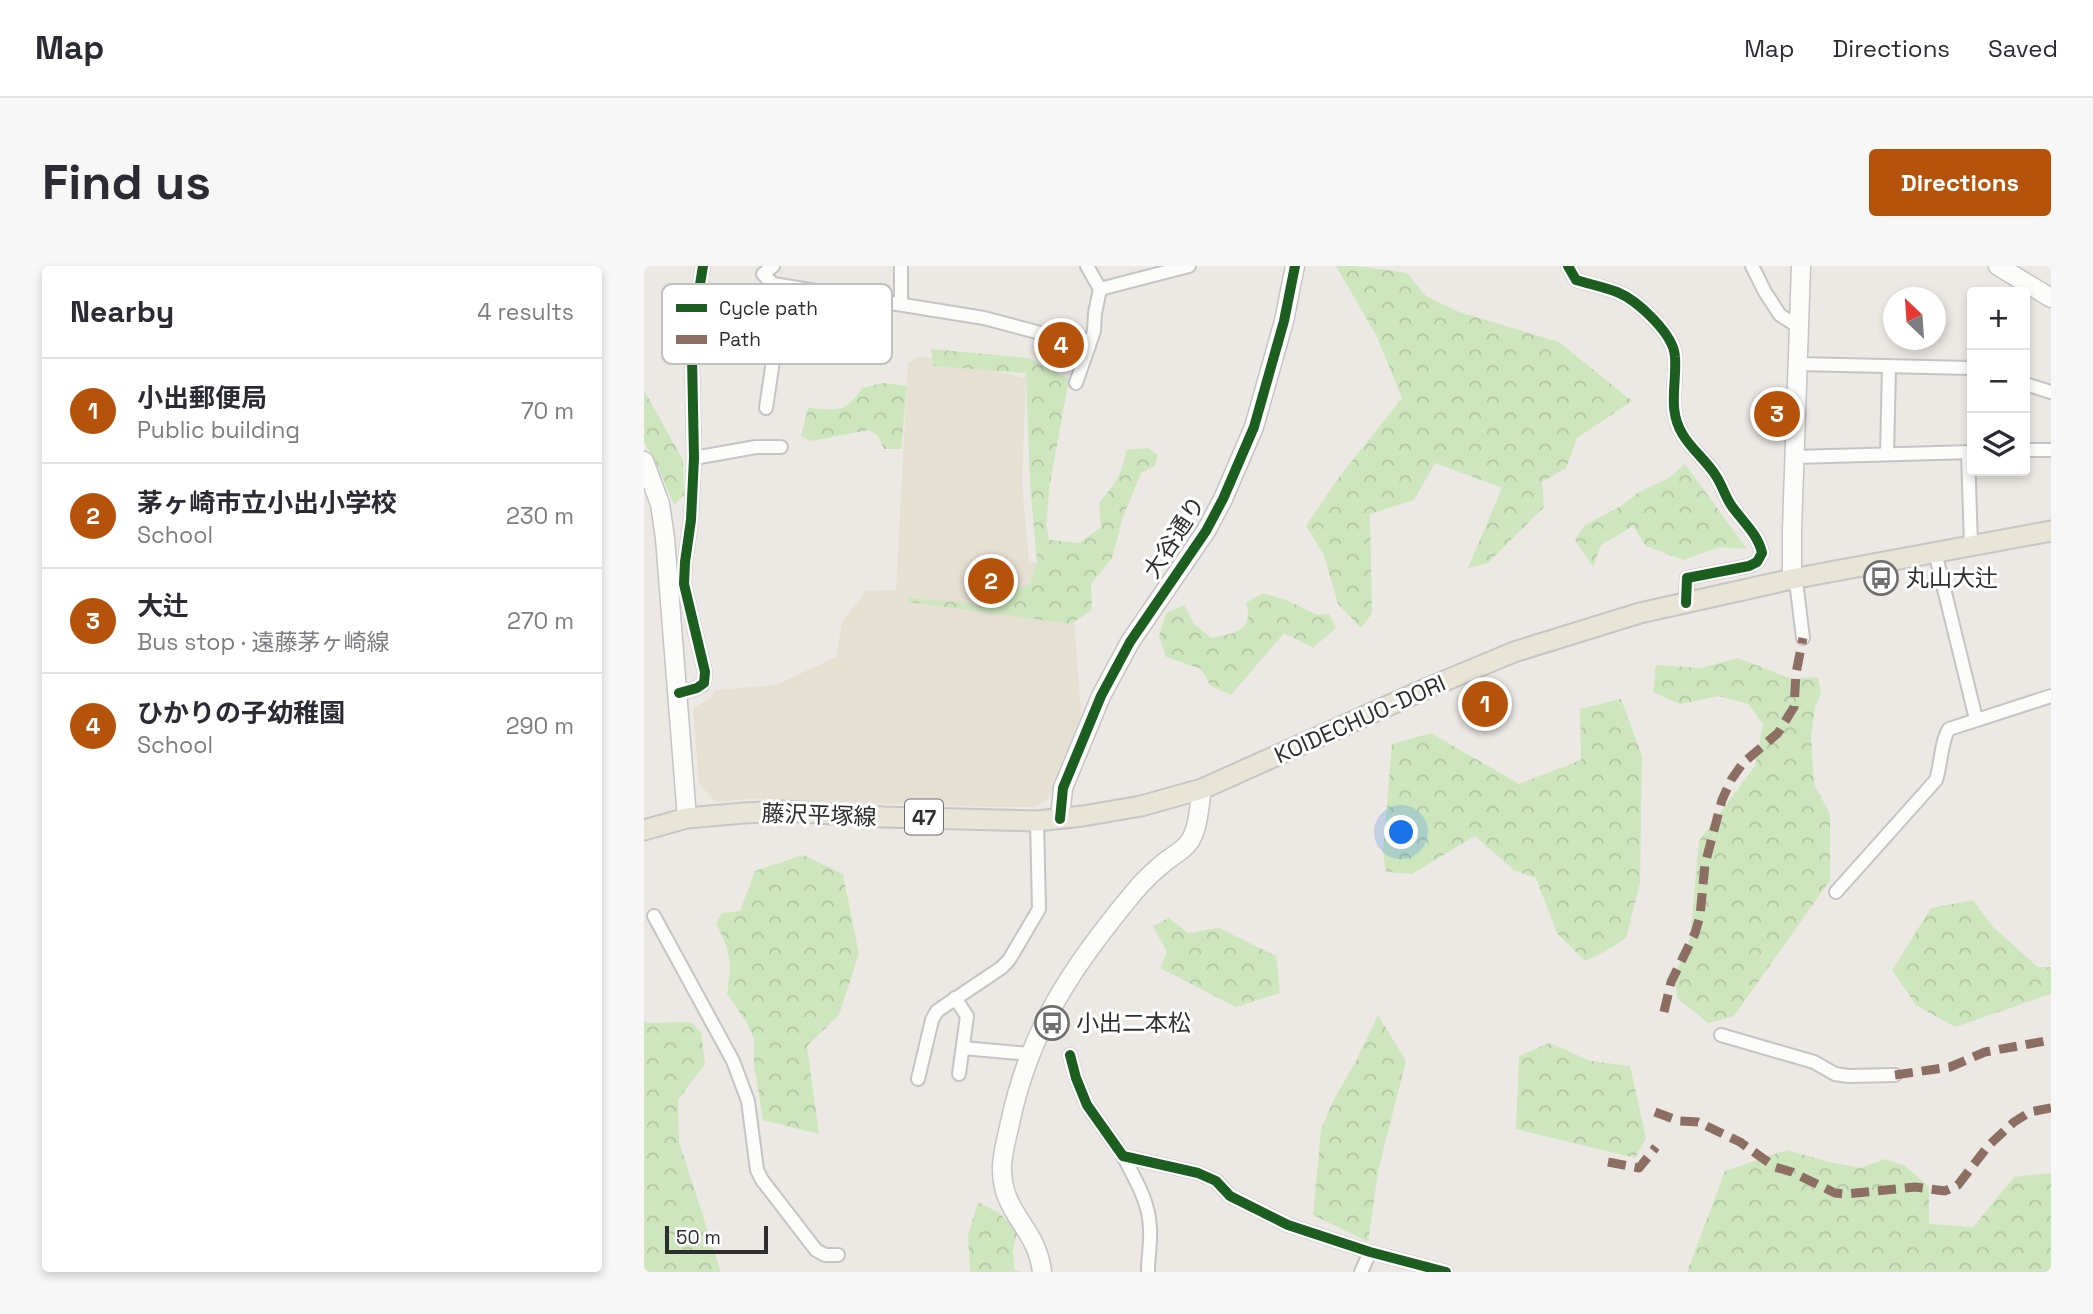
<!DOCTYPE html>
<meta charset="utf-8">
<style>
:root{--surface:#fff;--page:#f7f7f7;--text:#2b2b33;--muted:#7c7c81;--line:#e1e1e2;--accent:#b45309}
body{margin:0;font-family:"Space Grotesk","Noto Sans JP",sans-serif;background:var(--page);color:var(--text)}
.controls{position:absolute;right:21px;top:21px;display:grid;overflow:hidden;border-radius:7px;box-shadow:0 4px 10px #0003}
.controls button{width:63px;height:63px;display:grid;place-items:center;padding:0;border:0;border-bottom:2px solid var(--line);background:var(--surface);color:var(--text);font:35px sans-serif}
.compass{position:absolute;left:1239px;top:21px;width:63px;height:63px;border-radius:50%;background:var(--surface);box-shadow:0 4px 10px #0003;rotate:335deg}
.scale{position:absolute;left:21px;bottom:18px;width:103px;box-sizing:border-box;padding-left:7px;border:4px solid #2e2e2e;border-top:0;font-size:19px;line-height:24px;white-space:nowrap;color:#2e2e2e;-webkit-text-stroke:5px #fff;paint-order:stroke}
.you{position:absolute;left:758px;top:567px;width:24px;height:24px;margin:-18px;border:5px solid #fff;border-radius:50%;background:#1a73e8;box-shadow:0 0 0 10px #1a73e833}
.badge{display:grid;place-items:center;width:46px;height:46px;border-radius:50%;background:var(--accent);color:#fff;font-size:23px;font-weight:700}
.pin{position:absolute;translate:-50% -50%;border:4px solid #fff;box-shadow:0 2px 7px #0006}
.list{margin:0;padding:0;list-style:none}
h2{display:flex;justify-content:space-between;align-items:center;height:91px;margin:0;padding:0 28px;font-size:30px}
h2 small{font-size:23px;font-weight:400;color:var(--muted)}
.list li{display:grid;grid-template-columns:46px 1fr auto;gap:21px;align-items:center;box-sizing:border-box;height:105px;padding:0 28px;border-top:2px solid var(--line)}
.list b{display:block;font-size:26px;white-space:nowrap}
.list p{margin:0;font-size:23px;white-space:nowrap;color:var(--muted)}
.list em{font-size:23px;font-style:normal;color:var(--muted)}
.icon{flex:none;width:38px;height:38px;fill:none;stroke:currentColor;stroke-width:2;stroke-linecap:round;stroke-linejoin:round}
.map{position:relative;flex:none;width:1407px;height:1006px;overflow:hidden;border-radius:7px}
header{display:flex;align-items:center;gap:42px;box-sizing:border-box;height:98px;padding:0 35px;background:var(--surface);border-bottom:2px solid var(--line)}
header strong{font-size:33px}
nav{display:flex;gap:38px;margin-inline-start:auto;font-size:24px}
.intro{display:flex;align-items:center;justify-content:space-between;box-sizing:border-box;height:168px;padding:0 42px}
h1{margin:0;font-size:49px}
.button{padding:18px 32px;border-radius:7px;background:var(--accent);color:#fff;font-size:24px;font-weight:700}
main{display:flex;gap:42px;padding:0 42px}
aside{flex:1;background:var(--surface);border-radius:7px;box-shadow:0 4px 10px #0003}
.map>svg:first-child{display:block}
.education{fill:#e6e0d3}
.forest{fill:url(#forest-crowns)}
.lines{fill:none;stroke-linecap:round;stroke-linejoin:round}
.street-casing{stroke:#c5c4c5;stroke-width:16}
.secondary-casing{stroke:#c5c4c5;stroke-width:21}
.primary-casing{stroke:#c6c5c4;stroke-width:23}
.street{stroke:#fcfcfb;stroke-width:12}
.secondary{stroke:#fcfcfb;stroke-width:18}
.primary{stroke:#e8e4d6;stroke-width:19}
.quiet{stroke:#8d6e63;stroke-width:9;stroke-dasharray:18 9;stroke-linecap:butt}
.cycleway-casing{stroke:#fff;stroke-width:15}
.cycleway{stroke:#1b5e20;stroke-width:10}
.labels{text-anchor:middle;dominant-baseline:central;stroke-width:6;stroke-linejoin:round;paint-order:stroke}
.shield{fill:#fff;stroke:#6d6d6d;stroke-width:2}
.shield-label{font-size:21px;font-weight:bold;fill:#2e2e2e}
.street-label{font-size:23px;fill:#2e2e2e;stroke:#fff}
.poi-label{font-size:23px;fill:#2e2e2e;stroke:#fff;text-anchor:start}
.key{fill:#fff;stroke:#c0c0c0;stroke-width:2}
.key-label{font-size:19px;fill:#2e2e2e}
</style>
<header>
<strong>Map</strong>
<nav><a>Map</a><a>Directions</a><a>Saved</a></nav>
</header>
<div class="intro"><h1>Find us</h1><a class="button">Directions</a></div>
<main>
<aside>
<h2>Nearby<small>4 results</small></h2>
<ul class="list">
<li><span class="badge">1</span><div><b>小出郵便局</b><p>Public building</p></div><em>70 m</em></li>
<li><span class="badge">2</span><div><b>茅ヶ崎市立小出小学校</b><p>School</p></div><em>230 m</em></li>
<li><span class="badge">3</span><div><b>大辻</b><p>Bus stop · 遠藤茅ヶ崎線</p></div><em>270 m</em></li>
<li><span class="badge">4</span><div><b>ひかりの子幼稚園</b><p>School</p></div><em>290 m</em></li>
</ul>
</aside>
<div class="map">
<svg width="1407" height="1006" viewBox="0 0 1407 1006">
<defs>
<pattern id="forest-crowns" width="20" height="18" patternUnits="userSpaceOnUse" patternTransform="scale(1.75)"><rect width="20" height="18" fill="#cee6be"/><path d="M2 6a3 3 0 1 1 6 0M12 15a3 3 0 1 1 6 0" fill="none" stroke="#b1c6a4"/></pattern>
</defs>
<rect width="100%" height="100%" fill="#ece8e4"/>
<polygon class="education" points="276,90 382,112 378,216 385,295 439,306 430,351 437,448 406,531 392,541 343,541 106,533 72,536 55,518 49,442 66,433 71,424 132,419 192,391 198,356 222,325 252,324 264,97"/>
<g class="forest">
<polygon points="692,0 713,0 763,7 782,30 815,46 915,76 988,135 933,172 922,202 898,216 900,241 844,297 824,302 858,222 791,197 770,234 726,248 728,347 717,362 694,338 680,289 662,260 695,211 758,132 732,69"/>
<path d="M287,83L384,92L425,113L406,218L402,258L405,274L435,277L457,261L455,237C470,219 479,208 482,184L504,182L514,189L511,200L497,207L479,251L468,292L447,318L448,344L427,358L264,336V332L333,338L386,318L393,296L386,218L382,107L289,100Z"/>
<path d="M239,117L263,120L257,183H240L234,170L225,164L166,175L157,170L164,142C193,144 201,148 218,122Z"/>
<polygon points="0,124 39,194 40,229 30,239 11,194 0,176"/>
<polygon points="1041,198 1103,283 1076,281 1039,294 1002,280 989,260 957,279 949,301 931,274 941,259 977,240 995,226 1025,212"/>
<path d="M619,327L642,334L674,349L685,348L692,362L669,382L640,367L587,429L567,420L557,403L522,391L515,370L522,347L540,339L550,358L567,372C588,368 611,365 602,337Z"/>
<polygon points="1094,392 1148,413 1174,411 1177,428 1171,441 1167,471 1170,518 1186,548 1186,614 1090,750 1064,757 1033,732 1031,708 1046,673 1055,575 1111,500 1119,458 1104,438 1075,430 1036,438 1009,426 1012,399 1057,402"/>
<polygon points="977,433 998,490 996,617 982,672 962,685 941,695 913,667 892,612 870,604 831,570 768,608 742,606 739,586 748,478 787,467 875,518 937,494 936,443"/>
<path d="M159,589L199,608L215,688L195,749L163,780L175,868L119,854L110,799V773L103,757L83,728C88,695 87,687 72,657L78,647L96,645L111,605Z"/>
<polygon points="1329,634 1349,661 1394,701 1407,701 1407,728 1311,761 1272,739 1248,704 1287,642"/>
<polygon points="525,652 544,667 575,662 632,690 636,727 592,741 516,702 523,686 509,660"/>
<polygon points="734,749 762,795 734,905 724,976 669,949 677,864 688,837 712,795"/>
<polygon points="0,755 3,757 46,756 57,766 61,798 34,834 35,876 77,1006 0,1006"/>
<polygon points="905,777 947,795 986,800 1002,872 991,892 872,863 875,790"/>
<polygon points="1143,884 1185,896 1217,902 1241,893 1261,900 1285,921 1285,958 1329,961 1370,911 1407,907 1407,1006 1043,1006 1081,905"/>
<polygon points="334,936 355,947 374,965 369,982 370,1004 377,1006 326,1006 324,969"/>
</g>
<g class="lines">
<g class="street-casing">
<g id="street">
<polyline points="129,0 119,8 129,18 340,52 445,80"/>
<path d="M924,0L932,14C945,18 960,21 973,26C993,34 1030,68 1031,91C1033,118 1023,144 1039,169C1048,184 1063,195 1072,210C1078,219 1081,230 1087,239C1098,255 1114,268 1118,287L1113,296L1105,300L1043,312L1042,337"/>
<polyline points="1108,0 1121,26 1136,49 1155,61"/>
<polyline points="456,23 545,0"/>
<polyline points="257,38 257,0"/>
<polyline points="131,80 183,87 198,29"/>
<polyline points="1154,98 1327,102 1328,100"/>
<polyline points="432,117 450,65 451,47 456,23 443,0"/>
<polyline points="1381,118 1407,126"/>
<polyline points="122,142 140,20"/>
<polyline points="1381,184 1407,184"/>
<polyline points="1324,186 1327,279"/>
<polyline points="1243,188 1245,101"/>
<polyline points="1151,191 1328,186"/>
<polyline points="50,192 112,181 137,181"/>
<polyline points="1291,286 1332,453"/>
<polyline points="1148,313 1153,323 1159,372"/>
<polyline points="35,427 53,422 60,417 61,406 40,318 41,296 47,254 50,192 48,91 51,49 59,0"/>
<path d="M1192,626L1292,514C1297,499 1297,475 1305,463L1407,430"/>
<polyline points="10,650 89,795 104,835 113,904 118,914 172,984 181,989 194,989"/>
<polyline points="311,732 323,750 315,808"/>
<polyline points="1077,769 1170,796 1191,808 1204,810 1251,809"/>
<polyline points="319,782 385,788"/>
<polyline points="426,789 432,812 443,839 479,890 554,907 572,915 586,930 644,959 726,986 802,1006"/>
<polyline points="274,813 288,754 293,745 357,702 365,694 395,643 393,555"/>
<path d="M479,890C491,913 505,935 506,962C507,976 504,991 504,1006"/>
<polyline points="717,1006 726,986"/>
</g>
</g>
<g class="secondary-casing">
<g id="secondary">
<polyline points="1354,0 1407,32"/>
<polyline points="0,195 16,238 21,272 43,552"/>
<polyline points="1148,313 1148,264 1157,0"/>
<polyline points="416,553 419,522 457,430 486,376 562,265 579,233 610,161 640,55 651,0"/>
<path d="M398,1006C393,960 356,948 358,899C359,885 363,871 366,857C386,762 430,698 491,625C500,614 511,604 522,595C530,589 540,584 546,575C555,560 555,540 558,523"/>
</g>
</g>
<g class="primary-casing">
<polyline id="primary" points="0,564 43,552 100,547 139,545 240,551 393,555 439,550 497,540 558,523 786,421 870,386 996,347 1148,313 1407,265"/>
</g>
<use href="#street" class="street"/>
<use href="#secondary" class="secondary"/>
<use href="#primary" class="primary"/>
<g class="quiet">
<polyline points="1020,746 1027,716 1051,667 1056,650 1061,598 1078,534 1087,514 1099,497 1134,467 1150,441 1152,407 1159,372"/>
<polyline points="1251,809 1306,801 1341,786 1407,774"/>
<polyline points="1011,846 1035,855 1054,856 1096,876 1131,901 1148,906 1191,927 1202,928 1271,921 1301,925 1314,919 1344,880 1370,856 1386,846 1407,842"/>
<polyline points="964,896 995,902 1012,881"/>
</g>
<g class="cycleway-casing">
<g id="cycleway">
<path d="M924,0L932,14C945,18 960,21 973,26C993,34 1030,68 1031,91C1033,118 1023,144 1039,169C1048,184 1063,195 1072,210C1078,219 1081,230 1087,239C1098,255 1114,268 1118,287L1113,296L1105,300L1043,312L1042,337"/>
<polyline points="35,427 53,422 60,417 61,406 40,318 41,296 47,254 50,192 48,91 51,49 59,0"/>
<polyline points="416,553 419,522 457,430 486,376 562,265 579,233 610,161 640,55 651,0"/>
<polyline points="426,789 432,812 443,839 479,890 554,907 572,915 586,930 644,959 726,986 802,1006"/>
</g>
</g>
<use href="#cycleway" class="cycleway"/>
</g>
<defs>
<g id="bus-ring" transform="scale(1.75)"><circle r="9.5" fill="#fff" stroke="#706f6e" stroke-width="1.5"/><path d="M-5-6H5V4H4V6H2V4H-2V6H-4V4H-5ZM-3.5-4V0h7V-4ZM-3.5 1.2v1.5H-2V1.2ZM2 1.2v1.5H3.5V1.2Z" fill="#706f6e"/></g>
</defs>
<g fill-rule="evenodd">
<use href="#bus-ring" x="1237" y="312"/>
<use href="#bus-ring" x="408" y="757"/>
</g>
<g class="labels">
<rect class="shield" x="261" y="533.5" width="38" height="35" rx="5"/>
<g class="shield-label">
<text x="280" y="551">47</text>
</g>
<g class="street-label">
<text transform="translate(530 271) rotate(-57)">大谷通り</text>
<text transform="translate(716 453) rotate(-24)">KOIDECHUO-DORI</text>
<text transform="translate(175 549) rotate(2)">藤沢平塚線</text>
</g>
<g class="poi-label">
<text x="1262" y="312">丸山大辻</text>
<text x="432" y="757">小出二本松</text>
</g>
</g>
<rect x="18" y="18" width="230" height="80" rx="10" class="key"/>
<rect x="32" y="38" width="31" height="8" fill="#1b5e20"/>
<rect x="32" y="69" width="31" height="9" fill="#8d6e63"/>
<g class="key-label">
<text x="75" y="49">Cycle path</text>
<text x="75" y="80">Path</text>
</g>
</svg>
<div class="controls">
<button>+</button>
<button>−</button>
<button><svg class="icon" aria-label="layers" viewBox="0 0 24 24"><path d="M12 4l9 5-9 5-9-5zM3 14l9 5 9-5"/></svg></button>
</div>
<svg class="compass" viewBox="-18 -18 36 36"><path d="M0-13l5 13h-10z" fill="#e53935"/><path d="M0 13l5-13h-10z" fill="#7c7c81"/></svg>
<div class="scale">50 m</div>
<div class="you"></div>
<div class="pin badge" style="left:841px;top:438px">1</div>
<div class="pin badge" style="left:347px;top:315px">2</div>
<div class="pin badge" style="left:1133px;top:148px">3</div>
<div class="pin badge" style="left:417px;top:79px">4</div>
</div>
</main>
